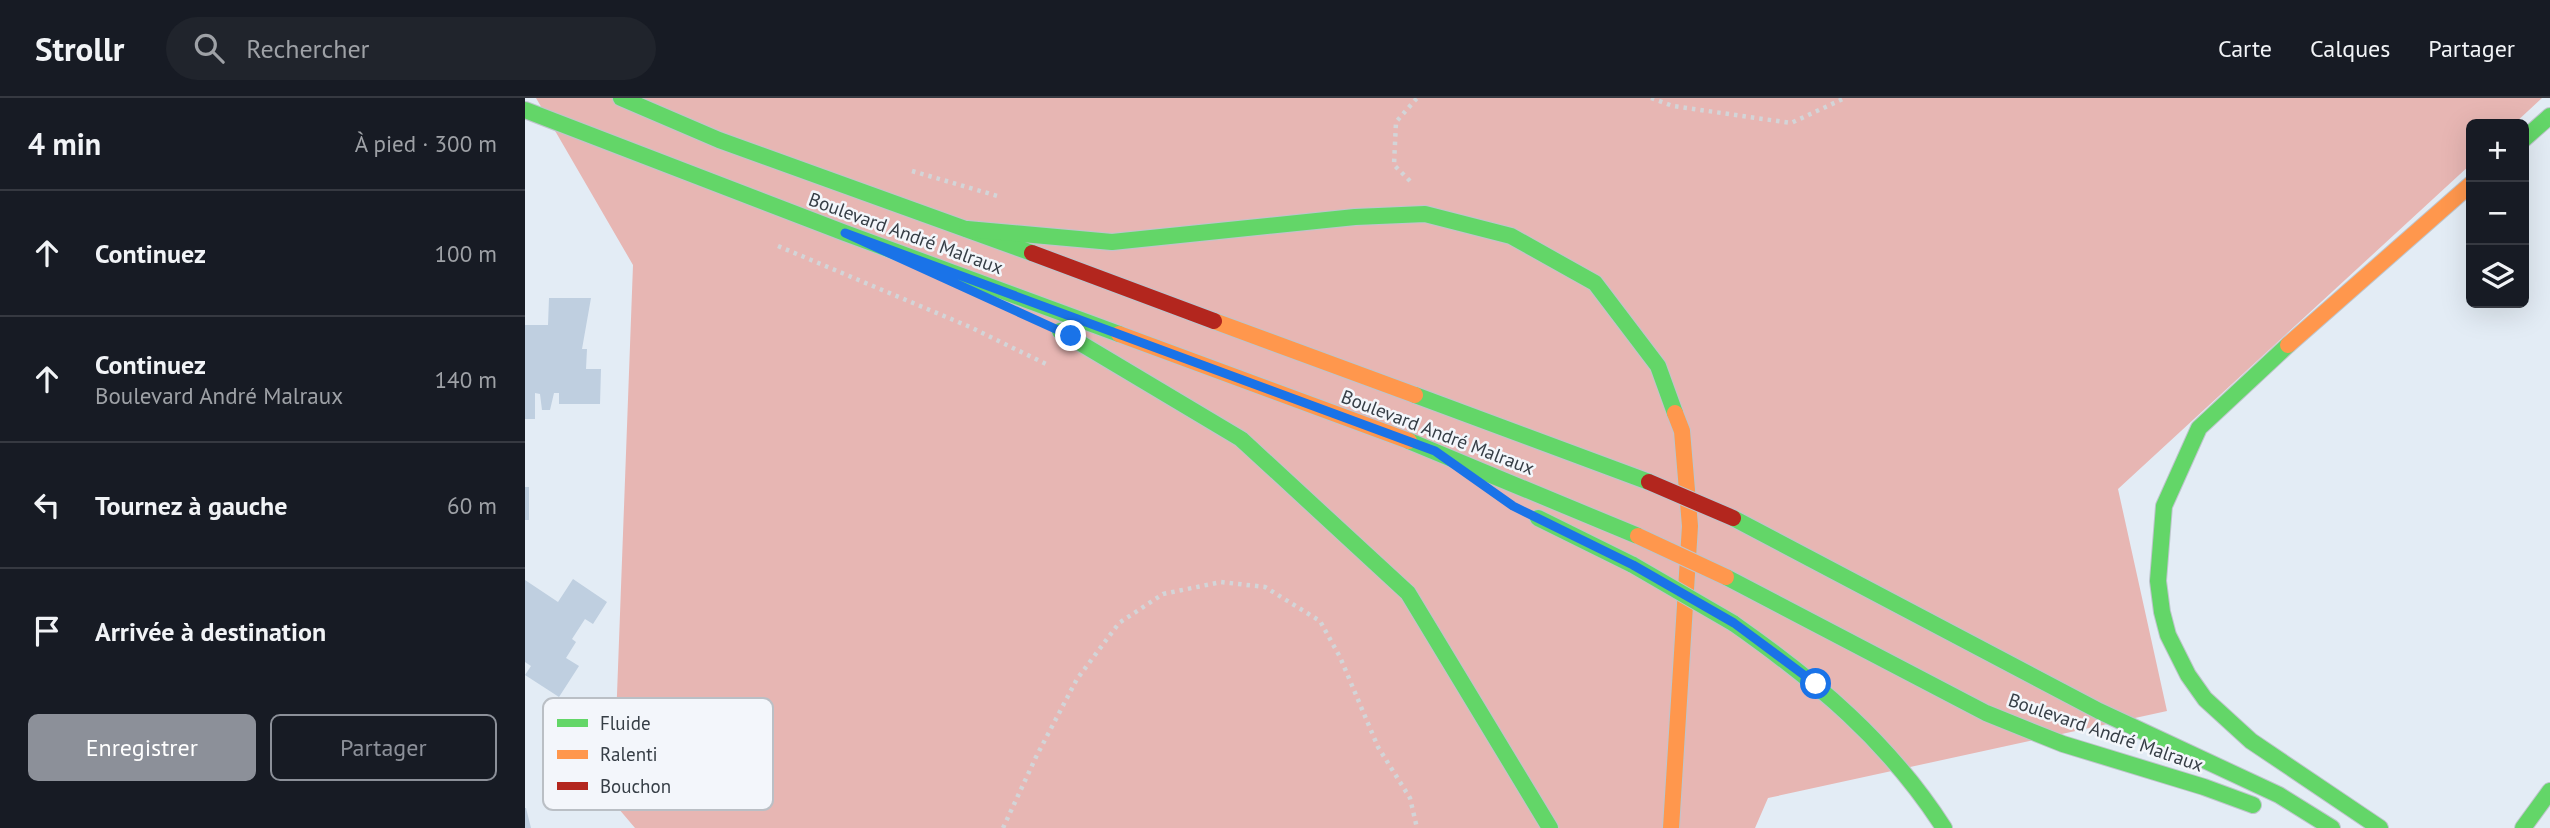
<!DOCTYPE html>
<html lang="fr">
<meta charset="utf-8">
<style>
:root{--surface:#171b24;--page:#20242c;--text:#f1f3f6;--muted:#9ea1a6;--line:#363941;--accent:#8c9099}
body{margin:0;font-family:"PT Sans",sans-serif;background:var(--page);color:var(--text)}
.controls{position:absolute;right:21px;top:21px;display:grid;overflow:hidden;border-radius:10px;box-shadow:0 7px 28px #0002}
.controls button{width:63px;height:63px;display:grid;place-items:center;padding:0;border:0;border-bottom:2px solid var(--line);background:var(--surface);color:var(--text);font:35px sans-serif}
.stop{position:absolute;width:21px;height:21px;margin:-16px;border:5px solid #1a73e8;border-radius:50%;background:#fff}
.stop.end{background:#1a73e8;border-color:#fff;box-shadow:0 2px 7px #0008}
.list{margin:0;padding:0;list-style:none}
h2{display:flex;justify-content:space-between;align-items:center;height:91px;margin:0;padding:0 28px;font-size:30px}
h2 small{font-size:23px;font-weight:400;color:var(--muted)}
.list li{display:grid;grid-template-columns:46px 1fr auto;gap:21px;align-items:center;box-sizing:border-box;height:126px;padding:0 28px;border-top:2px solid var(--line)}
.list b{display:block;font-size:26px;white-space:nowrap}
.list p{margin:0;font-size:23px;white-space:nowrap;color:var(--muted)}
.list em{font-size:23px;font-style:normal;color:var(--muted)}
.actions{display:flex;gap:14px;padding:21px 28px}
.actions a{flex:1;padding:16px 0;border:2px solid var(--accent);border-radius:10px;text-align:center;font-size:24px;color:var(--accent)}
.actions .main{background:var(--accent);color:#fff}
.icon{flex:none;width:38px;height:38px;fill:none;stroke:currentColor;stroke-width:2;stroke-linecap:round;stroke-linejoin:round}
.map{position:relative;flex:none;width:2025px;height:730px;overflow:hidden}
header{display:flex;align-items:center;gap:42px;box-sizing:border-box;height:98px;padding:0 35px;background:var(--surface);border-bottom:2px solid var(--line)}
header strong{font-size:33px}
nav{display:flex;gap:38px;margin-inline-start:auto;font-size:24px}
.search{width:490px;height:63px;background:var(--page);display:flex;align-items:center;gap:18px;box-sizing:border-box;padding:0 24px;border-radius:38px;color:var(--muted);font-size:26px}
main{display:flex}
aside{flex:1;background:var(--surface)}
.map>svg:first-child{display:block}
.forest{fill:#e7b6b3}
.building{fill:#bfcfe0}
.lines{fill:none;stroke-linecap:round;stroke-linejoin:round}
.fast-casing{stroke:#bec5cd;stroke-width:18}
.slow-casing{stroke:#bec5cd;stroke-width:18}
.jam-casing{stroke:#bec5cd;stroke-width:18}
.path{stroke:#d3d5d8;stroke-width:4.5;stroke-dasharray:3.5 5;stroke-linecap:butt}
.fast{stroke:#63d668;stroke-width:16}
.slow{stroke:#ff974d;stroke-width:16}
.jam{stroke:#b3261e;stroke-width:16}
.fast-bridge-casing{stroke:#bec5cd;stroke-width:18;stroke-linecap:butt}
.slow-bridge-casing{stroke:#bec5cd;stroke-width:18;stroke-linecap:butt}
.jam-bridge-casing{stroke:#bec5cd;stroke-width:18;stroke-linecap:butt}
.fast-bridge{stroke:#63d668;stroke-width:16}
.slow-bridge{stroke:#ff974d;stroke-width:16}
.jam-bridge{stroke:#b3261e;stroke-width:16}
.route{stroke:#1a73e8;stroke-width:9}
.labels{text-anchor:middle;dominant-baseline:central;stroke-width:5;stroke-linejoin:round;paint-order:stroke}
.street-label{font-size:19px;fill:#363e46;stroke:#f3f6fb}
.key{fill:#f3f6fb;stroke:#babfc5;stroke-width:2}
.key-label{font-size:19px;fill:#363e46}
</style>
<header>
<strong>Strollr</strong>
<div class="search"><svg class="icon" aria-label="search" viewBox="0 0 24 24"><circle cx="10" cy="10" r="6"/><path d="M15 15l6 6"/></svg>Rechercher</div>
<nav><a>Carte</a><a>Calques</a><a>Partager</a></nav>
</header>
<main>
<aside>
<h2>4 min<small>À pied · 300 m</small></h2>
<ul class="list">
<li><svg class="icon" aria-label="ahead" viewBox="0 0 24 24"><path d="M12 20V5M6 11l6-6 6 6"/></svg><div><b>Continuez</b></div><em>100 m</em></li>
<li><svg class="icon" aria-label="ahead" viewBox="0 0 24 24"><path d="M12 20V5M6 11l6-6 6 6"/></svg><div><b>Continuez</b><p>Boulevard André Malraux</p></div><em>140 m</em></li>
<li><svg class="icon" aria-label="left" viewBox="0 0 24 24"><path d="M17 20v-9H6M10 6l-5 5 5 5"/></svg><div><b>Tournez à gauche</b></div><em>60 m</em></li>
<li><svg class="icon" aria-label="arrive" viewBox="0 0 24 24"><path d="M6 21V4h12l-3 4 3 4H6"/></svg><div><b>Arrivée à destination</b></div></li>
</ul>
<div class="actions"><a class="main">Enregistrer</a><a>Partager</a></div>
</aside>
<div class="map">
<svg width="2025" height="730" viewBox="0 0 2025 730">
<rect width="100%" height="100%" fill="#e3ecf5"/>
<polygon class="forest" points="11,0 2017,0 1989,26 1946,26 1946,66 1593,391 1642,613 1243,700 1230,730 110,730 88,704 108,167"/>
<g class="building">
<polygon points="24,200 66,200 57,251 62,251 61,271 76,271 75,306 34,306 34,295 29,295 25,312 17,312 15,296 10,295 10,321 0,321 0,227 23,227"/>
<rect x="0" y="389" width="4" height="33"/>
<polygon points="48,481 82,504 68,526 60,521 47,541 51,544 41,560 54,568 34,599 0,577 6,568 0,564 0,482 33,504"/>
<polygon points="0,710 1,710 6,730 0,730"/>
</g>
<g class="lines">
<g class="fast-casing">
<g id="fast">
<polyline points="96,0 194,42 507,155"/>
<polyline points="0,12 320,135 594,236"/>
<polyline points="1999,41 2025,18"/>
<polyline points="442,131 587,144 830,119 900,116 986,138 1070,185 1133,268 1150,315"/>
<polyline points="535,233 716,341 883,495 1025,730"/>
<polyline points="1763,247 1674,330 1639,408 1633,483 1637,514 1643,537 1663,577 1680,601 1726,643 1855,730"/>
<polyline points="890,297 1124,384"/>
<polyline points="884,343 1113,438"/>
<polyline points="1013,420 1108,467"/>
<polyline points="1208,420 1574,613 1754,697 1807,730"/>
<polyline points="1201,479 1461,615 1538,646 1679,689 1728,707"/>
<path d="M1208,525C1292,584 1363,643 1419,730"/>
<polyline points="1998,730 2025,693"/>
</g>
</g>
<g class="slow-casing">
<g id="slow">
<polyline points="689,223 890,297"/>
<polyline points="594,236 884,343"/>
<polyline points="1763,247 1946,86"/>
<polyline points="1146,730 1165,428 1157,333 1150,315"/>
</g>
</g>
<g class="jam-casing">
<polyline id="jam" points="507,155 689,223"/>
</g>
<g class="path">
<polyline points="1126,0 1148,8 1266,25 1320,0"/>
<polyline points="387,73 476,99"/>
<polyline points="885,83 869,67 871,24 892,0"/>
<polyline points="253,148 445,229 521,266"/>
<polyline points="478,730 511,659 552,581 594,525 638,496 696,484 740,489 795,523 815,559 853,649 885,700 892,730"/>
</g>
<use href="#fast" class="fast"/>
<use href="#slow" class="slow"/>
<use href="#jam" class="jam"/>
<g class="fast-bridge-casing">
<polyline id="fast-bridge" points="1108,467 1208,525"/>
</g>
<g class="slow-bridge-casing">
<polyline id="slow-bridge" points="1113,438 1201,479"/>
</g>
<g class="jam-bridge-casing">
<polyline id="jam-bridge" points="1124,384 1208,420"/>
</g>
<use href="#fast-bridge" class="fast-bridge"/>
<use href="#slow-bridge" class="slow-bridge"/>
<use href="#jam-bridge" class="jam-bridge"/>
</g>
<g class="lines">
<polyline class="route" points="546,238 320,135 910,353 988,408 1108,467 1209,525 1291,586"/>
</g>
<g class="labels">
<g class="street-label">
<text transform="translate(381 135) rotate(20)">Boulevard André Malraux</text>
<text transform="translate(913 334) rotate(21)">Boulevard André Malraux</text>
<text transform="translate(1581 634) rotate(19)">Boulevard André Malraux</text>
</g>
</g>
<rect x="18" y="600" width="230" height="112" rx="10" class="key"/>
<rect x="32" y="621" width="31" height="8" fill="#63d668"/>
<rect x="32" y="652" width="31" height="9" fill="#ff974d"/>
<rect x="32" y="684" width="31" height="8" fill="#b3261e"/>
<g class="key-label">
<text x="75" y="632">Fluide</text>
<text x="75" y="663">Ralenti</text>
<text x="75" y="695">Bouchon</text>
</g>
</svg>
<div class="controls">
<button>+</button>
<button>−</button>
<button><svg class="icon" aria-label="layers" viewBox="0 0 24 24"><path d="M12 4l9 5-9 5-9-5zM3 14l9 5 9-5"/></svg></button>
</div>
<div class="stop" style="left:1291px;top:586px"></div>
<div class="stop end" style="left:546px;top:238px"></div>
</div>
</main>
